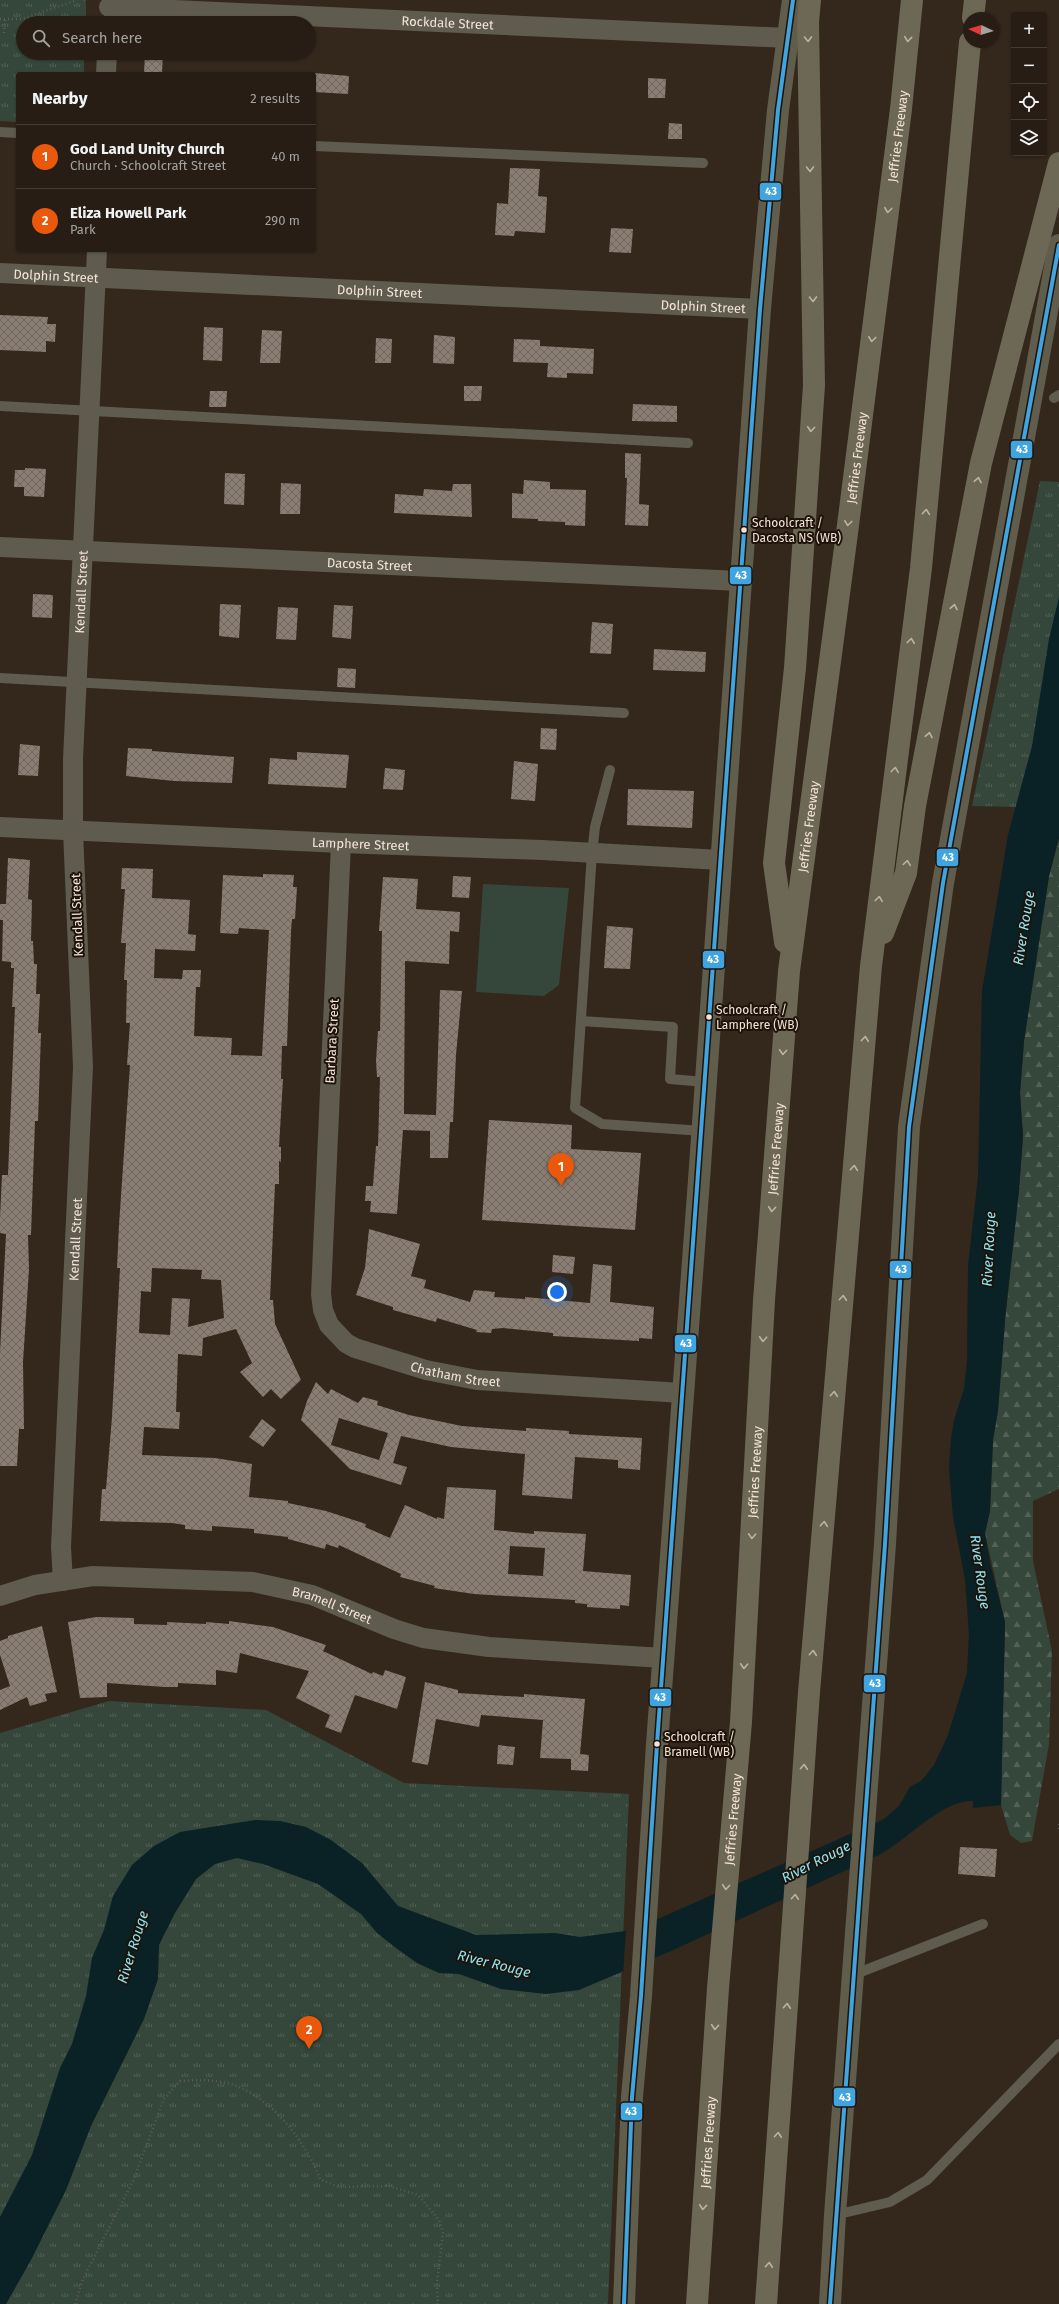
<!DOCTYPE html>
<meta charset="utf-8">
<style>
:root{--surface:#271d15;--page:#2f261e;--text:#f1f3f6;--muted:#a4a2a0;--line:#433b34;--accent:#ea580c}
body{margin:0;font-family:"Fira Sans",sans-serif;background:var(--page);color:var(--text)}
.controls{position:absolute;right:12px;top:12px;display:grid;overflow:hidden;border-radius:4px;box-shadow:0 1px 3px #0004}
.controls button{width:36px;height:36px;display:grid;place-items:center;padding:0;border:0;border-bottom:1px solid var(--line);background:var(--surface);color:var(--text);font:20px sans-serif}
.compass{position:absolute;left:963px;top:12px;width:36px;height:36px;border-radius:50%;background:var(--surface);box-shadow:0 1px 3px #0004;rotate:274deg}
.you{position:absolute;left:557px;top:1292px;width:14px;height:14px;margin:-10px;border:3px solid #fff;border-radius:50%;background:#1a73e8;box-shadow:0 0 0 6px #1a73e833}
.badge{display:grid;place-items:center;width:26px;height:26px;border-radius:50%;background:var(--accent);color:#fff;font-size:13px;font-weight:700}
.pin{position:absolute;translate:-50% -33px;filter:drop-shadow(0 1px 2px #0008)}
.pin::after{content:'';position:absolute;top:21px;width:14px;height:12px;background:inherit;clip-path:polygon(0 0,100% 0,50% 100%)}
.list{margin:0;padding:0;list-style:none}
h2{display:flex;justify-content:space-between;align-items:center;height:52px;margin:0;padding:0 16px;font-size:17px}
h2 small{font-size:13px;font-weight:400;color:var(--muted)}
.list li{display:grid;grid-template-columns:26px 1fr auto;gap:12px;align-items:center;box-sizing:border-box;height:64px;padding:0 16px;border-top:1px solid var(--line)}
.list b{display:block;font-size:15px;white-space:nowrap}
.list p{margin:0;font-size:13px;white-space:nowrap;color:var(--muted)}
.list em{font-size:13px;font-style:normal;color:var(--muted)}
.icon{flex:none;width:22px;height:22px;fill:none;stroke:currentColor;stroke-width:2;stroke-linecap:round;stroke-linejoin:round}
.map{position:relative;flex:none;width:1059px;height:2304px;overflow:hidden}
.search{position:absolute;background:var(--surface);box-shadow:0 1px 3px #0004;left:16px;top:16px;width:300px;height:44px;display:flex;align-items:center;gap:10px;box-sizing:border-box;padding:0 14px;border-radius:22px;color:var(--muted);font-size:15px}
.panel{position:absolute;background:var(--surface);box-shadow:0 1px 3px #0004;left:16px;top:72px;width:300px;height:180px;border-radius:4px}
.map>svg:first-child{display:block}
.green{fill:#35473a}
.forest{fill:url(#forest-firs)}
.park{fill:url(#park-tufts)}
.water{fill:#0a2226}
.pier{fill:#34271c}
.building{fill:url(#building-cross-hatch);fill-rule:evenodd}
.lines{fill:none;stroke-linecap:round;stroke-linejoin:round}
.path{stroke:#5f5a51;stroke-width:2.5;stroke-dasharray:1 3;stroke-linecap:butt}
.lane{stroke:#5f5b4e;stroke-width:10}
.street{stroke:#5f5b4e;stroke-width:20}
.secondary{stroke:#605d4d;stroke-width:22}
.highway{stroke:#6d6855;stroke-width:22}
.bus-1-casing{stroke:#1e130a;stroke-width:7}
.bus-1{stroke:#40a4e0;stroke-width:4}
.oneway{stroke:#beb2a3}
.bus-dot{fill:#f4e3d7;stroke:#1e130a;stroke-width:1.5}
.labels{text-anchor:middle;dominant-baseline:central;stroke-width:4;stroke-linejoin:round;paint-order:stroke}
.bus-label{font-size:12px;fill:#f4e3d7;stroke:#1e130a;text-anchor:start}
.street-label{font-size:13px;fill:#f4e3d7;stroke:#1e130a}
.water-label{font-size:14px;font-style:italic;fill:#8de5f5;stroke:#1e130a}
.line-badge{stroke:#1e130a;stroke-width:1.5}
.badge-label{font-size:11px;text-anchor:middle;font-weight:bold;fill:#fff}
</style>
<div class="map">
<svg width="1059" height="2304" viewBox="0 0 1059 2304">
<defs>
<pattern id="forest-firs" width="22" height="20" patternUnits="userSpaceOnUse"><rect width="22" height="20" fill="#35473a"/><path d="M5 1l3.5 6h-7zM16 11l3.5 6h-7z" fill="#536156"/></pattern>
<pattern id="park-tufts" width="24" height="20" patternUnits="userSpaceOnUse"><rect width="24" height="20" fill="#35473a"/><path d="M3 7l-1-3M5 7V3M7 7l1-3M15 17l-1-3M17 17v-4M19 17l1-3" fill="none" stroke="#536156"/></pattern>
<pattern id="building-cross-hatch" width="8" height="8" patternUnits="userSpaceOnUse"><rect width="8" height="8" fill="#8a7e74"/><path d="M0 0l8 8M0 8l8-8" fill="none" stroke="#70675f"/></pattern>
</defs>
<rect width="100%" height="100%" fill="#34271c"/>
<polygon class="green" points="483,884 569,888 559,985 544,996 476,992"/>
<polygon class="forest" points="1059,838 1059,1489 1033,1501 1033,1561 1052,1651 1049,1744 1032,1841 1021,1843 1010,1835 1001,1805 1005,1622 985,1533 990,1511 993,1440 998,1410 1005,1320 1019,1190 1023,1136 1020,1093 1024,1041 1049,876"/>
<g class="park">
<polygon points="0,0 86,0 86,23 23,23 23,53 84,53 84,74 18,74 18,122 0,121"/>
<polygon points="1040,481 1059,482 1059,808 972,806"/>
<polygon points="109,1701 266,1710 404,1783 629,1794 608,2304 0,2304 0,1733"/>
</g>
<path class="water" d="M1059,597V838L1049,876L1024,1041L1020,1093L1023,1136L1019,1190L1005,1320L998,1410L993,1440L990,1511L985,1533L990,1563L1005,1622L1001,1805L973,1808V1801C943,1799 907,1840 879,1855L671,1951L579,1990L546,1994L501,1989L459,1974L439,1973L417,1963L396,1948L377,1933L361,1914L318,1884L263,1864L237,1858L215,1864L196,1879L175,1913L159,1945L158,1979L144,2019L91,2126L66,2190L31,2260L6,2304H0V2217L32,2155L60,2068L72,2044L86,1996L92,1958L104,1930L113,1896L132,1865L154,1846L180,1832L255,1820L280,1821L306,1827L331,1840L362,1863L398,1906L476,1935L555,1933L580,1937L633,1930L884,1819L899,1806L910,1787L922,1780L934,1765L948,1735L967,1673L969,1635L965,1579L953,1517L949,1468L951,1438L954,1420L964,1389L967,1360L968,1266L978,1177L982,991L1008,835L1032,746L1049,639Z"/>
<polygon class="pier" points="656,1918 653,1961 623,1974 626,1929"/>
<g class="building">
<polygon points="145,53 163,53 162,74 144,74"/>
<polygon points="314,73 349,76 348,94 314,92"/>
<polygon points="648,78 666,79 665,98 648,98"/>
<polygon points="669,123 682,124 682,139 668,139"/>
<polygon points="510,168 540,169 538,196 547,197 545,233 515,231 514,236 495,235 497,203 508,204"/>
<polygon points="611,228 633,229 631,253 609,252"/>
<polygon points="0,315 48,317 47,324 56,324 55,342 46,341 46,352 0,350"/>
<polygon points="204,327 223,328 222,361 203,360"/>
<polygon points="262,330 282,331 280,363 260,363"/>
<polygon points="434,335 455,337 454,364 433,363"/>
<polygon points="376,338 392,339 391,363 375,363"/>
<polygon points="514,339 540,340 540,346 594,349 593,374 567,373 567,378 547,377 548,363 513,362"/>
<polygon points="464,386 482,386 481,401 464,401"/>
<polygon points="210,391 227,391 226,407 209,407"/>
<polygon points="633,404 677,406 677,422 632,421"/>
<polygon points="625,453 641,454 639,504 649,505 648,526 625,525 627,478 625,478"/>
<polygon points="25,468 46,469 44,497 24,496 24,487 14,487 15,470 25,470"/>
<polygon points="225,473 245,474 244,505 224,504"/>
<polygon points="524,480 550,482 550,489 586,490 585,526 565,525 565,522 538,521 538,519 512,518 512,493 523,494"/>
<polygon points="281,483 301,484 300,514 280,514"/>
<polygon points="453,484 471,484 472,517 394,513 395,494 423,496 424,489 452,491"/>
<polygon points="33,594 53,595 52,618 32,617"/>
<polygon points="220,604 241,605 239,638 219,636"/>
<polygon points="334,605 353,606 351,639 332,637"/>
<polygon points="278,607 298,608 296,640 276,639"/>
<polygon points="592,622 613,624 611,654 590,653"/>
<polygon points="654,649 706,652 705,672 653,670"/>
<polygon points="338,668 356,669 355,688 337,687"/>
<polygon points="541,728 557,729 556,750 540,749"/>
<polygon points="20,744 40,746 38,776 18,775"/>
<polygon points="128,748 152,749 152,751 234,757 232,783 174,781 126,776"/>
<polygon points="297,752 349,755 346,788 268,784 270,758 297,760"/>
<polygon points="514,761 538,764 535,801 511,799"/>
<polygon points="385,768 405,770 403,790 383,789"/>
<polygon points="628,789 694,791 692,828 627,825"/>
<polygon points="8,858 30,860 28,899 32,900 31,941 33,941 34,964 37,964 36,994 40,994 38,1033 41,1033 38,1121 35,1121 31,1235 28,1235 29,1269 23,1362 24,1429 19,1429 17,1466 0,1466 0,1352 6,1234 0,1233 0,1217 2,1175 8,1175 15,1007 12,1007 14,968 11,968 11,962 2,961 3,920 0,920 0,904 6,904"/>
<path d="M122,868L153,869L152,898L190,900L188,934L196,935L195,951L155,949L154,978L182,979L183,970H201L200,987H196L194,1036L232,1038L231,1055L262,1056L269,930L239,928L238,934L220,933L223,875L263,877V874L294,875L293,887H297L295,919H292L291,931L287,1046H282L281,1079H283L279,1147H281V1162L279,1161V1184H275L270,1300H273L275,1324L301,1380L281,1399L271,1389L263,1397L240,1372L252,1363L236,1329L203,1338L202,1356L178,1354L176,1412H180L179,1429L144,1427L142,1455L215,1458L252,1464L249,1497L288,1501V1503L326,1511L366,1524L365,1527L390,1538L405,1505L437,1519V1517L444,1519L447,1487L496,1490L494,1530L534,1534V1531L586,1534L583,1571L631,1575L629,1606L620,1605V1609L587,1607V1604L575,1603V1600L474,1594L434,1588L435,1586L400,1577L401,1574L388,1568L339,1545L338,1548L326,1544L325,1549L288,1539V1537L254,1533V1529L212,1526V1531L185,1529V1525L172,1523L100,1521L102,1489H106L112,1417L120,1268H117L119,1225L130,1065H127L130,1023H126L127,980H124L126,943H121L125,889H121ZM152,1268L202,1270L201,1279L221,1280L224,1318L188,1327L190,1299L172,1298L170,1335L139,1333L141,1291L151,1292ZM510,1546L545,1548L543,1576L508,1574Z"/>
<polygon points="453,876 471,877 469,898 452,897"/>
<polygon points="383,877 418,879 416,909 460,912 459,932 450,931 449,964 405,961 404,1114 436,1115 440,990 462,991 456,1055 453,1122 450,1122 448,1158 430,1158 430,1131 403,1130 397,1214 370,1212 371,1201 365,1201 366,1186 373,1186 376,1146 378,1146 380,1077 377,1077 376,1061 378,1031 380,1031 382,931 379,931"/>
<polygon points="607,926 633,928 630,969 604,968"/>
<polygon points="489,1120 572,1125 571,1149 641,1153 635,1230 482,1220"/>
<polygon points="369,1229 420,1244 411,1276 426,1280 424,1288 470,1302 474,1290 495,1292 494,1297 525,1299 525,1297 590,1303 593,1264 612,1266 610,1302 654,1307 652,1339 639,1338 639,1341 553,1336 553,1333 503,1328 492,1329 491,1333 476,1332 477,1330 437,1318 436,1322 393,1310 393,1307 356,1295 365,1268"/>
<polygon points="553,1255 575,1257 573,1274 552,1272"/>
<path d="M316,1382L328,1394L331,1389L358,1403L363,1397L378,1401L377,1405L409,1415L462,1426L526,1431V1428L569,1431V1434L642,1438L640,1470L618,1468V1460L575,1457L572,1499L522,1495L525,1454L451,1447L401,1436L393,1463L407,1467L401,1485L350,1469L301,1420L307,1401ZM339,1418L388,1433L379,1460L331,1445Z"/>
<polygon points="262,1419 276,1430 263,1447 249,1437"/>
<polygon points="96,1617 134,1618 134,1624 167,1625 167,1622 206,1624 206,1622 229,1624 229,1621 273,1627 326,1645 323,1651 372,1674 373,1672 383,1676 385,1670 406,1677 397,1709 355,1695 341,1733 325,1727 330,1715 296,1698 309,1671 240,1653 237,1673 216,1670 216,1685 178,1683 178,1687 165,1687 107,1683 107,1697 80,1698 68,1622"/>
<polygon points="42,1626 57,1692 45,1694 47,1701 30,1706 27,1697 0,1710 0,1690 10,1686 0,1655 0,1641 8,1638 8,1636"/>
<polygon points="425,1682 458,1690 458,1693 524,1697 524,1694 585,1699 580,1754 589,1755 588,1771 571,1770 571,1759 540,1758 543,1720 481,1715 479,1727 436,1719 428,1765 412,1762"/>
<polygon points="498,1745 515,1747 513,1765 497,1764"/>
<polygon points="960,1847 997,1849 995,1877 958,1874"/>
</g>
<g class="lines">
<g class="path">
<polyline points="84,0 87,0"/>
<polyline points="0,19 22,19 77,0"/>
<polyline points="4,33 5,19"/>
<polyline points="1059,1824 1059,1831"/>
<path d="M75,2304L83,2279L133,2181L164,2099L180,2081C197,2080 218,2079 234,2085C273,2099 306,2142 320,2179L338,2187L389,2186L418,2195L439,2220L443,2232L437,2283L438,2304"/>
</g>
<g class="lane">
<polyline points="0,132 18,133"/>
<polyline points="314,146 703,163"/>
<polyline points="1054,398 1059,395"/>
<polyline points="0,406 688,443"/>
<polyline points="0,678 624,713"/>
<polyline points="610,770 595,827 592,853 575,1108 602,1124 703,1131"/>
<polyline points="581,1021 673,1027 670,1079 705,1082"/>
<polyline points="853,1975 983,1924"/>
<polyline points="835,2215 890,2202 927,2180 1059,2044"/>
</g>
<g class="street">
<path id="s1" d="M109,7L787,38"/>
<polyline points="106,74 107,53"/>
<path id="s2" d="M0,273L760,309"/>
<path id="s3" d="M0,547L740,581"/>
<path id="s4" d="M0,827L341,843L542,850L721,860"/>
<path id="s5" d="M341,843L321,1294L323,1310L329,1325L346,1343L355,1348L426,1370L477,1380L682,1393"/>
<path id="s6" d="M63,1581L61,1547L83,1067L73,831V759L97,250"/>
<path id="s7" d="M0,1596L35,1585L93,1576L253,1582L312,1595L394,1629L423,1638L489,1647L663,1658"/>
</g>
<g class="secondary">
<polyline points="624,2304 632,2097 641,1996 657,1744 699,1180 760,309 778,110 793,0"/>
<polyline points="830,2304 835,2215 885,1544 909,1127 943,883 1059,245"/>
</g>
<g class="highway">
<polyline points="973,18 975,0"/>
<polyline points="883,933 906,873 915,806 981,463 1059,163"/>
<polyline points="785,942 774,863 795,668 814,385 808,22 810,0"/>
<path id="s8" d="M697,2304L718,1988L741,1722L764,1300L789,971L847,533L901,109L912,0"/>
<polyline points="766,2304 809,1692 871,966 921,568 970,42"/>
</g>
<g class="bus-1-casing">
<g id="bus-1">
<polyline points="624,2304 632,2097 641,1996 657,1744 760,309 778,110 793,0"/>
<polyline points="830,2304 885,1544 909,1127 943,883 1059,245"/>
</g>
</g>
<use href="#bus-1" class="bus-1"/>
</g>
<defs><path id="oneway-chevron" d="M-2-3.5L2.5 0L-2 3.5" fill="none" stroke-width="1.6" stroke-linecap="round" stroke-linejoin="round"/></defs>
<g class="oneway">
<use href="#oneway-chevron" transform="translate(808 39) rotate(89)"/>
<use href="#oneway-chevron" transform="translate(908 39) rotate(96)"/>
<use href="#oneway-chevron" transform="translate(810 169) rotate(89)"/>
<use href="#oneway-chevron" transform="translate(888 210) rotate(97)"/>
<use href="#oneway-chevron" transform="translate(813 299) rotate(89)"/>
<use href="#oneway-chevron" transform="translate(872 339) rotate(97)"/>
<use href="#oneway-chevron" transform="translate(811 429) rotate(94)"/>
<use href="#oneway-chevron" transform="translate(978 480) rotate(-79)"/>
<use href="#oneway-chevron" transform="translate(926 512) rotate(-85)"/>
<use href="#oneway-chevron" transform="translate(848 523) rotate(97)"/>
<use href="#oneway-chevron" transform="translate(954 607) rotate(-79)"/>
<use href="#oneway-chevron" transform="translate(911 641) rotate(-83)"/>
<use href="#oneway-chevron" transform="translate(929 735) rotate(-79)"/>
<use href="#oneway-chevron" transform="translate(895 770) rotate(-83)"/>
<use href="#oneway-chevron" transform="translate(907 863) rotate(-82)"/>
<use href="#oneway-chevron" transform="translate(879 899) rotate(-83)"/>
<use href="#oneway-chevron" transform="translate(865 1039) rotate(-85)"/>
<use href="#oneway-chevron" transform="translate(783 1052) rotate(94)"/>
<use href="#oneway-chevron" transform="translate(854 1168) rotate(-85)"/>
<use href="#oneway-chevron" transform="translate(772 1209) rotate(95)"/>
<use href="#oneway-chevron" transform="translate(843 1298) rotate(-85)"/>
<use href="#oneway-chevron" transform="translate(763 1339) rotate(93)"/>
<use href="#oneway-chevron" transform="translate(834 1394) rotate(-85)"/>
<use href="#oneway-chevron" transform="translate(824 1524) rotate(-85)"/>
<use href="#oneway-chevron" transform="translate(752 1536) rotate(93)"/>
<use href="#oneway-chevron" transform="translate(813 1653) rotate(-85)"/>
<use href="#oneway-chevron" transform="translate(744 1666) rotate(93)"/>
<use href="#oneway-chevron" transform="translate(804 1767) rotate(-86)"/>
<use href="#oneway-chevron" transform="translate(726 1887) rotate(95)"/>
<use href="#oneway-chevron" transform="translate(795 1897) rotate(-86)"/>
<use href="#oneway-chevron" transform="translate(787 2006) rotate(-86)"/>
<use href="#oneway-chevron" transform="translate(715 2027) rotate(94)"/>
<use href="#oneway-chevron" transform="translate(778 2135) rotate(-86)"/>
<use href="#oneway-chevron" transform="translate(703 2207) rotate(94)"/>
<use href="#oneway-chevron" transform="translate(769 2265) rotate(-86)"/>
</g>
<g class="bus-dot">
<circle cx="744" cy="530" r="3.5"/>
<circle cx="709" cy="1017" r="3.5"/>
<circle cx="657" cy="1744" r="3.5"/>
</g>
<g class="labels">
<g class="bus-label">
<text x="752" y="523">Schoolcraft /<tspan x="752" dy="15">Dacosta NS (WB)</tspan></text>
<text x="716" y="1010">Schoolcraft /<tspan x="716" dy="15">Lamphere (WB)</tspan></text>
<text x="664" y="1737">Schoolcraft /<tspan x="664" dy="15">Bramell (WB)</tspan></text>
</g>
<g class="street-label">
<text stroke="none"><textPath href="#s1" startOffset="339">Rockdale Street</textPath></text>
<text stroke="none"><textPath href="#s8" startOffset="2178">Jeffries Freeway</textPath></text>
<text stroke="none"><textPath href="#s2" startOffset="56">Dolphin Street</textPath></text>
<text stroke="none"><textPath href="#s2" startOffset="380">Dolphin Street</textPath></text>
<text stroke="none"><textPath href="#s2" startOffset="704">Dolphin Street</textPath></text>
<text stroke="none"><textPath href="#s8" startOffset="1854">Jeffries Freeway</textPath></text>
<text stroke="none"><textPath href="#s3" startOffset="370">Dacosta Street</textPath></text>
<text stroke="none"><textPath href="#s6" startOffset="990">Kendall Street</textPath></text>
<text stroke="none"><textPath href="#s8" startOffset="1482">Jeffries Freeway</textPath></text>
<text stroke="none"><textPath href="#s4" startOffset="361">Lamphere Street</textPath></text>
<text transform="translate(77 915) rotate(-92)">Kendall Street</text>
<text transform="translate(332 1041) rotate(-87)">Barbara Street</text>
<text stroke="none"><textPath href="#s8" startOffset="1158">Jeffries Freeway</textPath></text>
<text stroke="none"><textPath href="#s6" startOffset="342">Kendall Street</textPath></text>
<text stroke="none"><textPath href="#s5" startOffset="623">Chatham Street</textPath></text>
<text stroke="none"><textPath href="#s8" startOffset="834">Jeffries Freeway</textPath></text>
<text stroke="none"><textPath href="#s7" startOffset="338">Bramell Street</textPath></text>
<text stroke="none"><textPath href="#s8" startOffset="486">Jeffries Freeway</textPath></text>
<text stroke="none"><textPath href="#s8" startOffset="162">Jeffries Freeway</textPath></text>
</g>
<g class="water-label">
<text transform="translate(1024 928) rotate(-81)">River Rouge</text>
<text transform="translate(989 1249) rotate(-87)">River Rouge</text>
<text transform="translate(980 1572) rotate(82)">River Rouge</text>
<text transform="translate(816 1862) rotate(-27)">River Rouge</text>
<text transform="translate(133 1947) rotate(-73)">River Rouge</text>
<text transform="translate(494 1964) rotate(14)">River Rouge</text>
</g>
</g>
<g class="line-badge">
<rect x="759" y="182" width="23" height="19" rx="4" fill="#40a4e0"/>
<rect x="1010" y="440" width="23" height="19" rx="4" fill="#40a4e0"/>
<rect x="729" y="566" width="23" height="19" rx="4" fill="#40a4e0"/>
<rect x="936" y="848" width="23" height="19" rx="4" fill="#40a4e0"/>
<rect x="702" y="950" width="23" height="19" rx="4" fill="#40a4e0"/>
<rect x="889" y="1260" width="23" height="19" rx="4" fill="#40a4e0"/>
<rect x="674" y="1334" width="23" height="19" rx="4" fill="#40a4e0"/>
<rect x="863" y="1674" width="23" height="19" rx="4" fill="#40a4e0"/>
<rect x="649" y="1688" width="23" height="19" rx="4" fill="#40a4e0"/>
<rect x="833" y="2087" width="23" height="20" rx="4" fill="#40a4e0"/>
<rect x="620" y="2102" width="23" height="19" rx="4" fill="#40a4e0"/>
</g>
<g class="badge-label">
<text x="771" y="195">43</text>
<text x="1022" y="453">43</text>
<text x="741" y="579">43</text>
<text x="948" y="861">43</text>
<text x="713" y="963">43</text>
<text x="901" y="1273">43</text>
<text x="686" y="1347">43</text>
<text x="875" y="1687">43</text>
<text x="660" y="1701">43</text>
<text x="845" y="2101">43</text>
<text x="631" y="2115">43</text>
</g>
</svg>
<div class="controls">
<button>+</button>
<button>−</button>
<button><svg class="icon" aria-label="locate" viewBox="0 0 24 24"><circle cx="12" cy="12" r="6"/><path d="M12 2v4M12 18v4M2 12h4M18 12h4"/></svg></button>
<button><svg class="icon" aria-label="layers" viewBox="0 0 24 24"><path d="M12 4l9 5-9 5-9-5zM3 14l9 5 9-5"/></svg></button>
</div>
<svg class="compass" viewBox="-18 -18 36 36"><path d="M0-13l5 13h-10z" fill="#e53935"/><path d="M0 13l5-13h-10z" fill="#a4a2a0"/></svg>
<div class="you"></div>
<div class="pin badge" style="left:561px;top:1186px">1</div>
<div class="pin badge" style="left:309px;top:2049px">2</div>
<div class="search"><svg class="icon" aria-label="search" viewBox="0 0 24 24"><circle cx="10" cy="10" r="6"/><path d="M15 15l6 6"/></svg>Search here</div>
<section class="panel">
<h2>Nearby<small>2 results</small></h2>
<ul class="list">
<li><span class="badge">1</span><div><b>God Land Unity Church</b><p>Church · Schoolcraft Street</p></div><em>40 m</em></li>
<li><span class="badge">2</span><div><b>Eliza Howell Park</b><p>Park</p></div><em>290 m</em></li>
</ul>
</section>
</div>
